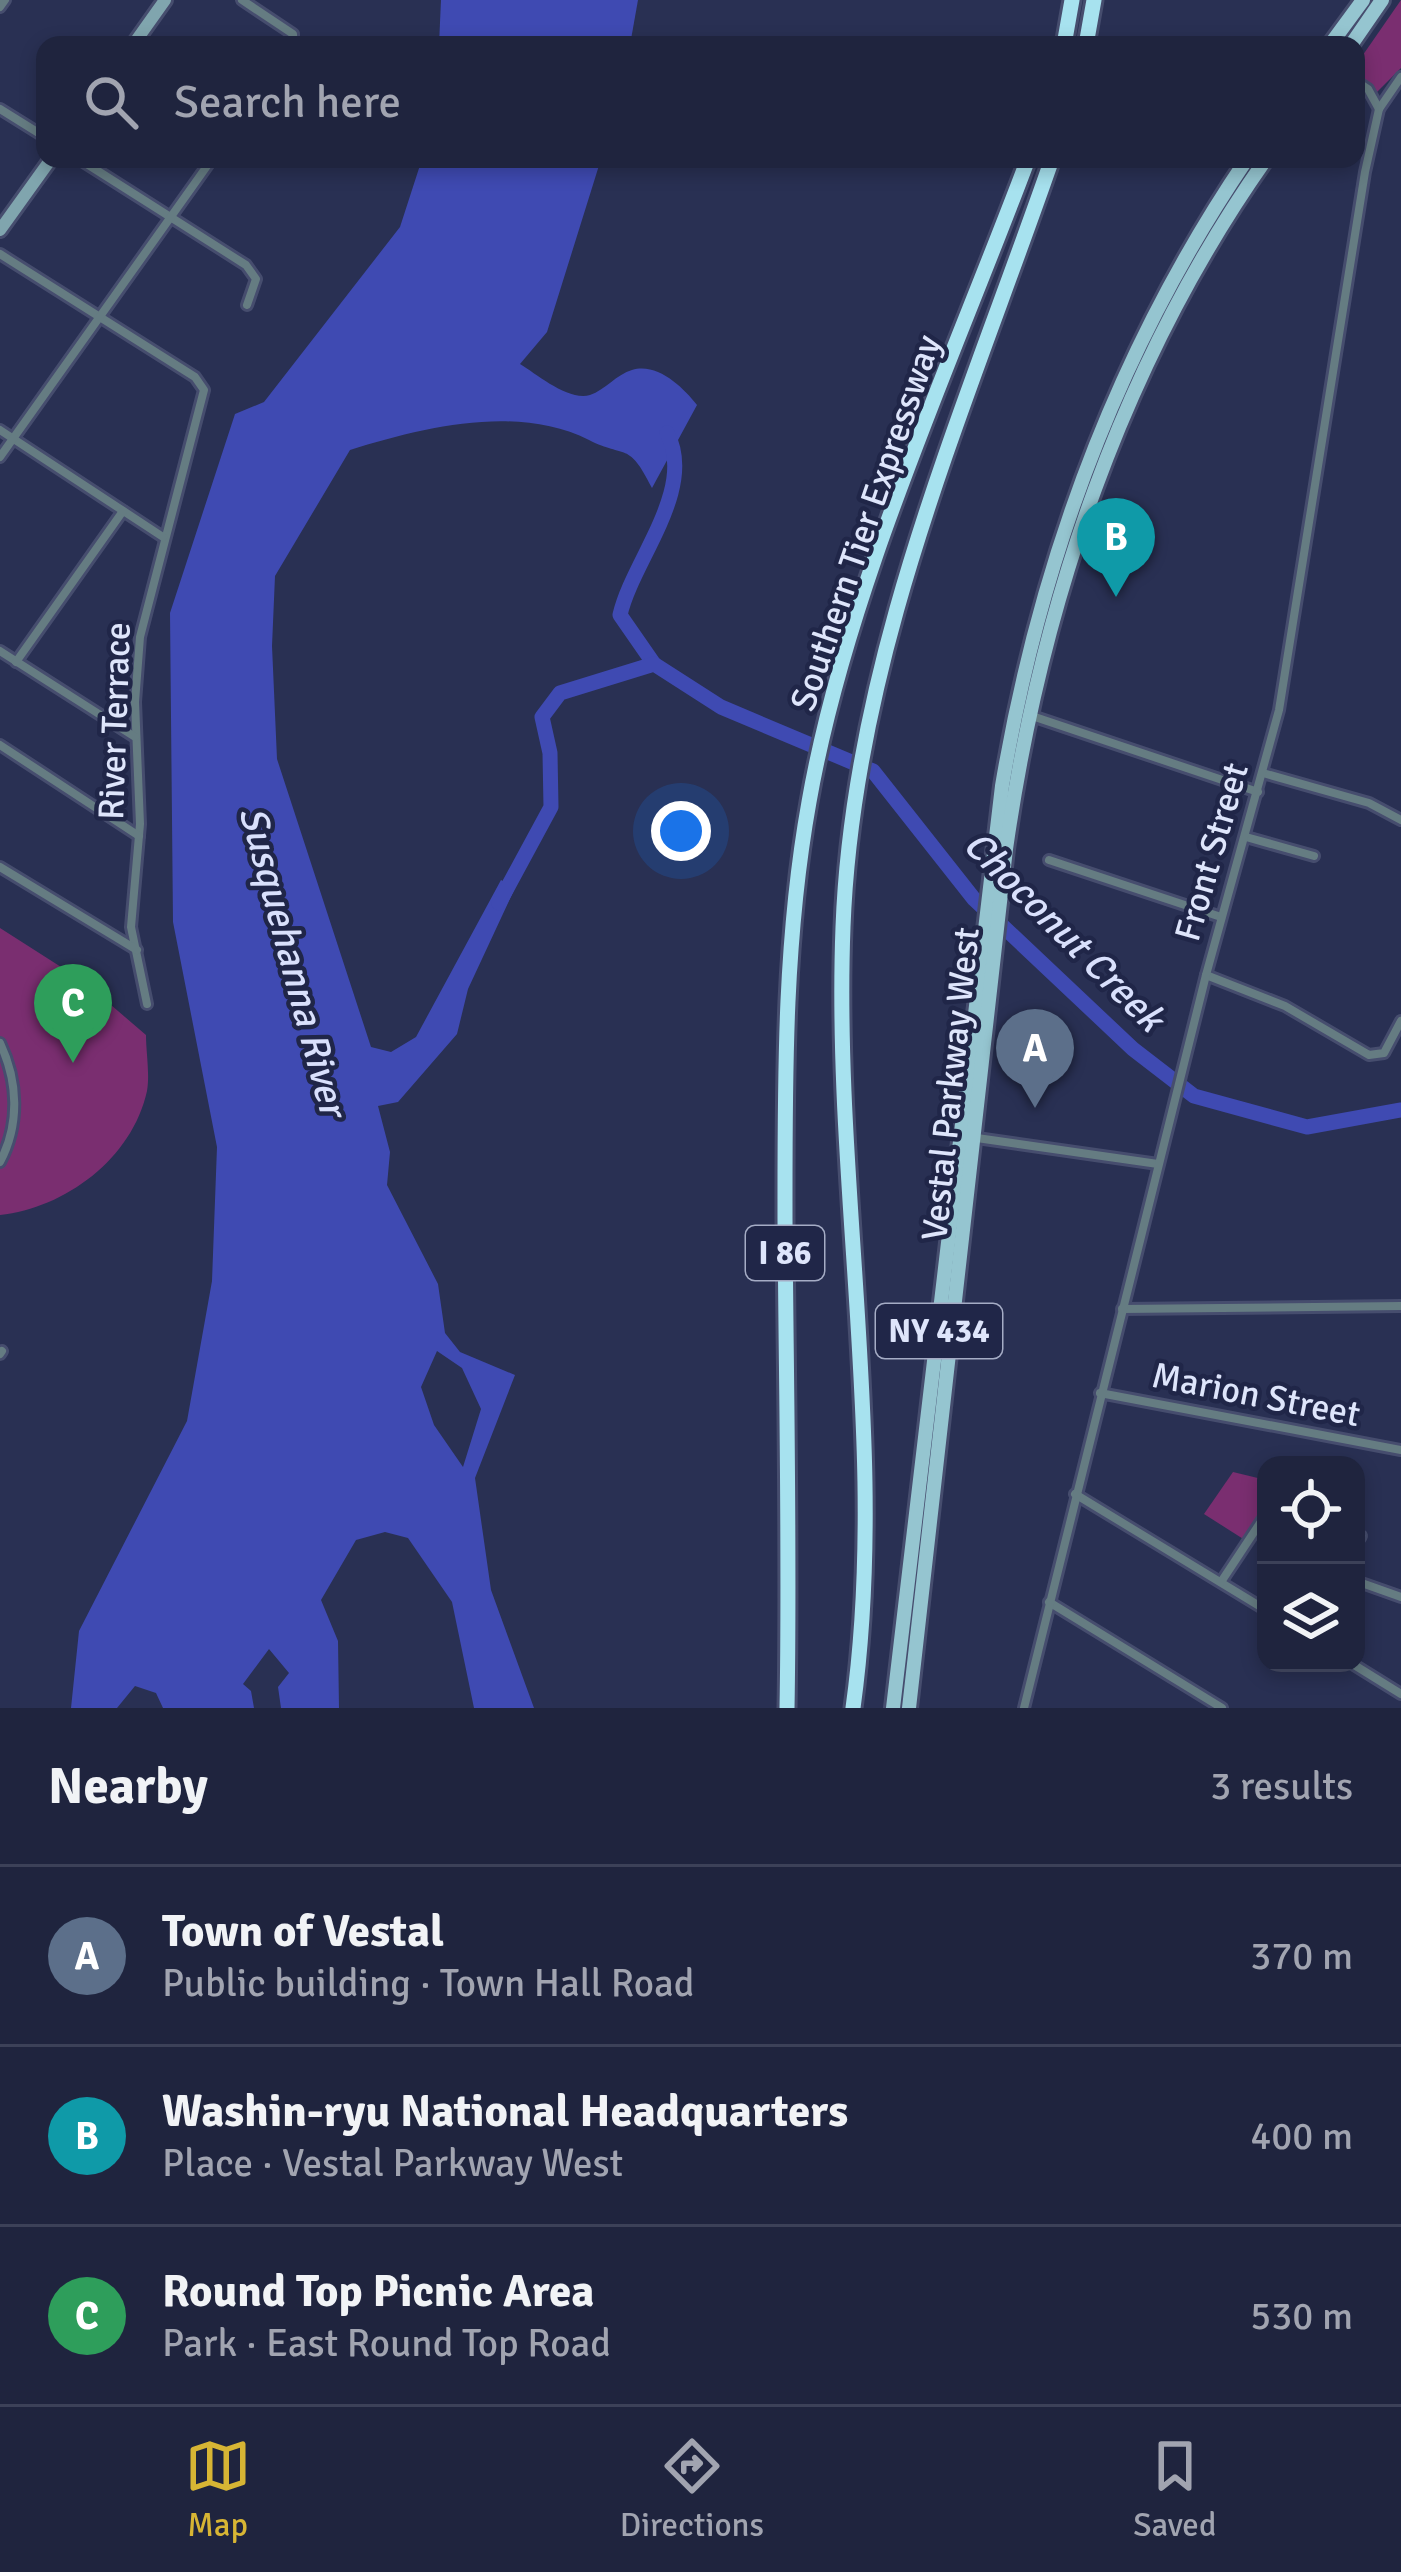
<!DOCTYPE html>
<meta charset="utf-8">
<style>
:root{--surface:#1f243e;--page:#2c3049;--text:#f1f3f6;--muted:#a1a4b0;--line:#3c4158;--accent:#d7b534}
body{margin:0;font-family:Signika,sans-serif;background:var(--page);color:var(--text)}
.controls{position:absolute;right:36px;bottom:36px;display:grid;overflow:hidden;border-radius:24px;box-shadow:0 6px 18px #0003}
.controls button{width:108px;height:108px;display:grid;place-items:center;padding:0;border:0;border-bottom:3px solid var(--line);background:var(--surface);color:var(--text);font:60px sans-serif}
.you{position:absolute;left:681px;top:831px;width:42px;height:42px;margin:-30px;border:9px solid #fff;border-radius:50%;background:#1a73e8;box-shadow:0 0 0 18px #1a73e833}
.badge{display:grid;place-items:center;width:78px;height:78px;border-radius:50%;background:var(--accent);color:#fff;font-size:39px;font-weight:700}
.pin{position:absolute;translate:-50% -99px;filter:drop-shadow(0 3px 6px #0008)}
.pin::after{content:'';position:absolute;top:63px;width:42px;height:36px;background:inherit;clip-path:polygon(0 0,100% 0,50% 100%)}
.list{margin:0;padding:0;list-style:none}
h2{display:flex;justify-content:space-between;align-items:center;height:156px;margin:0;padding:0 48px;font-size:51px}
h2 small{font-size:39px;font-weight:400;color:var(--muted)}
.list li{display:grid;grid-template-columns:78px 1fr auto;gap:36px;align-items:center;box-sizing:border-box;height:180px;padding:0 48px;border-top:3px solid var(--line)}
.list b{display:block;font-size:45px;white-space:nowrap}
.list p{margin:0;font-size:39px;white-space:nowrap;color:var(--muted)}
.list em{font-size:39px;font-style:normal;color:var(--muted)}
.icon{flex:none;width:66px;height:66px;fill:none;stroke:currentColor;stroke-width:2;stroke-linecap:round;stroke-linejoin:round}
.map{position:relative;flex:none;width:1401px;height:1708px;overflow:hidden}
.search{position:absolute;background:var(--surface);box-shadow:0 6px 18px #0003;left:36px;right:36px;top:36px;height:132px;display:flex;align-items:center;gap:30px;box-sizing:border-box;padding:0 42px;border-radius:24px;color:var(--muted);font-size:45px}
.sheet{height:696px;background:var(--surface)}
nav{display:flex;justify-content:space-around;align-items:center;box-sizing:border-box;height:168px;border-top:3px solid var(--line);background:var(--surface);font-size:33px;color:var(--muted)}
nav a{display:grid;justify-items:center;gap:6px}
nav .on{color:var(--accent)}
.map>svg:first-child{display:block}
.green{fill:#7a2e70}
.water{fill:#3f4ab2;fill-rule:evenodd}
.lines{fill:none;stroke-linecap:round;stroke-linejoin:round}
.river{stroke:#3f4ab2;stroke-width:15}
.street-casing{stroke:#464d6e;stroke-width:14}
.secondary-casing{stroke:#464d6e;stroke-width:18}
.primary-casing{stroke:#464d6e;stroke-width:20}
.highway-casing{stroke:#464d6e;stroke-width:21}
.street{stroke:#657c82;stroke-width:8}
.secondary{stroke:#80a5ae;stroke-width:12}
.primary{stroke:#95c5d0;stroke-width:14}
.highway{stroke:#a7e2ef;stroke-width:15}
.labels{text-anchor:middle;dominant-baseline:central;stroke-width:9;stroke-linejoin:round;paint-order:stroke}
.shield{fill:#202648;stroke:#a5acc5;stroke-width:3}
.shield-label{font-size:33px;font-weight:bold;fill:#dee5fb}
.street-label{font-size:36px;fill:#dee5fb;stroke:#202648}
.water-label{font-size:39px;font-style:italic;fill:#d9e0fc;stroke:#202648}
</style>
<div class="map">
<svg width="1401" height="1708" viewBox="0 0 1401 1708">
<rect width="100%" height="100%" fill="#293053"/>
<g class="green">
<polygon points="1401,0 1401,68 1376,93 1356,77 1356,65"/>
<path d="M0,928L83,981L146,1035C146,1052 150,1074 147,1091C132,1159 65,1208 0,1215Z"/>
<polygon points="1233,1472 1266,1480 1266,1514 1248,1542 1204,1514"/>
</g>
<g class="water">
<polygon points="441,0 638,0 630,45 439,45"/>
<path d="M422,159H601L547,332L520,364C538,375 568,401 590,395C605,390 617,374 632,370C657,362 683,387 697,405L652,488C628,440 626,459 589,440C517,404 424,427 350,450L275,576L272,646L277,759L371,1047L391,1052L416,1037L501,880L515,888L468,989L457,1034L398,1102L378,1106L390,1152L387,1185L438,1284L445,1333L460,1352L515,1375L475,1478L491,1590L534,1708H474L452,1602L408,1538L385,1532L356,1540L321,1600L338,1641L339,1708H281L278,1687L289,1673L269,1649L243,1684L251,1691L254,1708H163L156,1693L135,1686L117,1708H71L79,1631L187,1421L212,1281L217,1147L173,922L170,613L235,414L264,402L400,227ZM437,1351L462,1368L481,1409L463,1467L434,1425L421,1387Z"/>
</g>
<g class="lines">
<g class="river">
<path d="M654,664L620,615C632,561 697,490 667,433"/>
<polyline points="499,903 551,807 550,753 542,717 560,693 654,664 721,707 873,771 974,899 1133,1049 1194,1096 1307,1127 1401,1110"/>
</g>
<g class="street-casing">
<g id="street">
<polyline points="242,0 293,34 293,45"/>
<polyline points="0,7 5,0"/>
<polyline points="1356,81 1368,89 1379,109"/>
<polyline points="0,109 45,137"/>
<polyline points="79,159 246,265 256,279 247,305"/>
<polyline points="0,254 195,377 204,390 140,637 135,702 140,824 131,927 147,1004"/>
<polyline points="0,430 163,537"/>
<polyline points="0,457 212,159"/>
<polyline points="0,651 135,737"/>
<polyline points="16,662 123,511"/>
<polyline points="1032,716 1258,792"/>
<polyline points="0,745 139,836"/>
<polyline points="1263,773 1369,803 1401,820"/>
<polyline points="1246,837 1314,856"/>
<polyline points="1049,860 1221,917"/>
<polyline points="0,867 137,950"/>
<polyline points="1206,975 1285,1006 1369,1055 1384,1053 1401,1021"/>
<path d="M0,1043C18,1081 20,1124 0,1162"/>
<polyline points="970,1137 1158,1164"/>
<polyline points="1122,1309 1401,1306"/>
<polyline points="0,1354 2,1351"/>
<polyline points="1100,1393 1401,1450"/>
<polyline points="1075,1494 1266,1610"/>
<polyline points="1356,1544 1361,1536"/>
<polyline points="1356,1581 1401,1597"/>
<polyline points="1221,1582 1266,1514"/>
<polyline points="1049,1602 1222,1708"/>
<polyline points="1351,1663 1401,1694"/>
<polyline points="1024,1708 1206,975 1279,710 1365,172 1379,109 1401,77"/>
</g>
</g>
<g class="secondary-casing">
<g id="secondary">
<polyline points="133,45 165,0"/>
<polyline points="0,230 51,159"/>
</g>
</g>
<g class="primary-casing">
<g id="primary">
<polyline points="1330,45 1363,0"/>
<polyline points="1351,45 1382,0"/>
<path d="M893,1708L1002,786C1040,560 1118,349 1247,159"/>
<path d="M909,1708L1006,849C1041,604 1122,363 1266,159"/>
</g>
</g>
<g class="highway-casing">
<g id="highway">
<polyline points="1064,45 1072,0"/>
<polyline points="1086,45 1094,0"/>
<path d="M787,1708C790,1545 786,1381 785,1218C785,1078 784,941 809,802C846,590 952,362 1028,159"/>
<path d="M853,1708C889,1449 833,1188 843,927C853,658 965,410 1052,159"/>
</g>
</g>
<use href="#street" class="street"/>
<use href="#secondary" class="secondary"/>
<use href="#primary" class="primary"/>
<use href="#highway" class="highway"/>
</g>
<g class="labels">
<g class="shield">
<rect x="746" y="1226" width="78" height="54" rx="9"/>
<rect x="876" y="1304" width="126" height="54" rx="9"/>
</g>
<g class="shield-label">
<text x="785" y="1253">I 86</text>
<text x="939" y="1331">NY 434</text>
</g>
<g class="street-label">
<text transform="translate(866 523) rotate(-71)">Southern Tier Expressway</text>
<text transform="translate(115 721) rotate(-88)">River Terrace</text>
<text transform="translate(1212 852) rotate(-74)">Front Street</text>
<text transform="translate(951 1084) rotate(-84)">Vestal Parkway West</text>
<text transform="translate(1256 1395) rotate(11)">Marion Street</text>
</g>
<g class="water-label">
<text transform="translate(1064 931) rotate(45)">Choconut Creek</text>
<text transform="translate(293 961) rotate(75)">Susquehanna River</text>
</g>
</g>
</svg>
<div class="controls">
<button><svg class="icon" aria-label="locate" viewBox="0 0 24 24"><circle cx="12" cy="12" r="6"/><path d="M12 2v4M12 18v4M2 12h4M18 12h4"/></svg></button>
<button><svg class="icon" aria-label="layers" viewBox="0 0 24 24"><path d="M12 4l9 5-9 5-9-5zM3 14l9 5 9-5"/></svg></button>
</div>
<div class="you"></div>
<div class="pin badge" style="left:1035px;top:1108px;background:#5c6f8a">A</div>
<div class="pin badge" style="left:1116px;top:597px;background:#0f9aa8">B</div>
<div class="pin badge" style="left:73px;top:1063px;background:#2e9e5b">C</div>
<div class="search"><svg class="icon" aria-label="search" viewBox="0 0 24 24"><circle cx="10" cy="10" r="6"/><path d="M15 15l6 6"/></svg>Search here</div>
</div>
<section class="sheet">
<h2>Nearby<small>3 results</small></h2>
<ul class="list">
<li><span class="badge" style="background:#5c6f8a">A</span><div><b>Town of Vestal</b><p>Public building · Town Hall Road</p></div><em>370 m</em></li>
<li><span class="badge" style="background:#0f9aa8">B</span><div><b>Washin-ryu National Headquarters</b><p>Place · Vestal Parkway West</p></div><em>400 m</em></li>
<li><span class="badge" style="background:#2e9e5b">C</span><div><b>Round Top Picnic Area</b><p>Park · East Round Top Road</p></div><em>530 m</em></li>
</ul>
</section>
<nav>
<a class="on"><svg class="icon" aria-label="map" viewBox="0 0 24 24"><path d="M3 6l6-2 6 2 6-2v14l-6 2-6-2-6 2zM9 4v14M15 6v14"/></svg>Map</a>
<a><svg class="icon" aria-label="directions" viewBox="0 0 24 24"><path d="M12 3l9 9-9 9-9-9zM9 14v-3h6M13 9l2 2-2 2"/></svg>Directions</a>
<a><svg class="icon" aria-label="saved" viewBox="0 0 24 24"><path d="M7 4h10v16l-5-4-5 4z"/></svg>Saved</a>
</nav>
